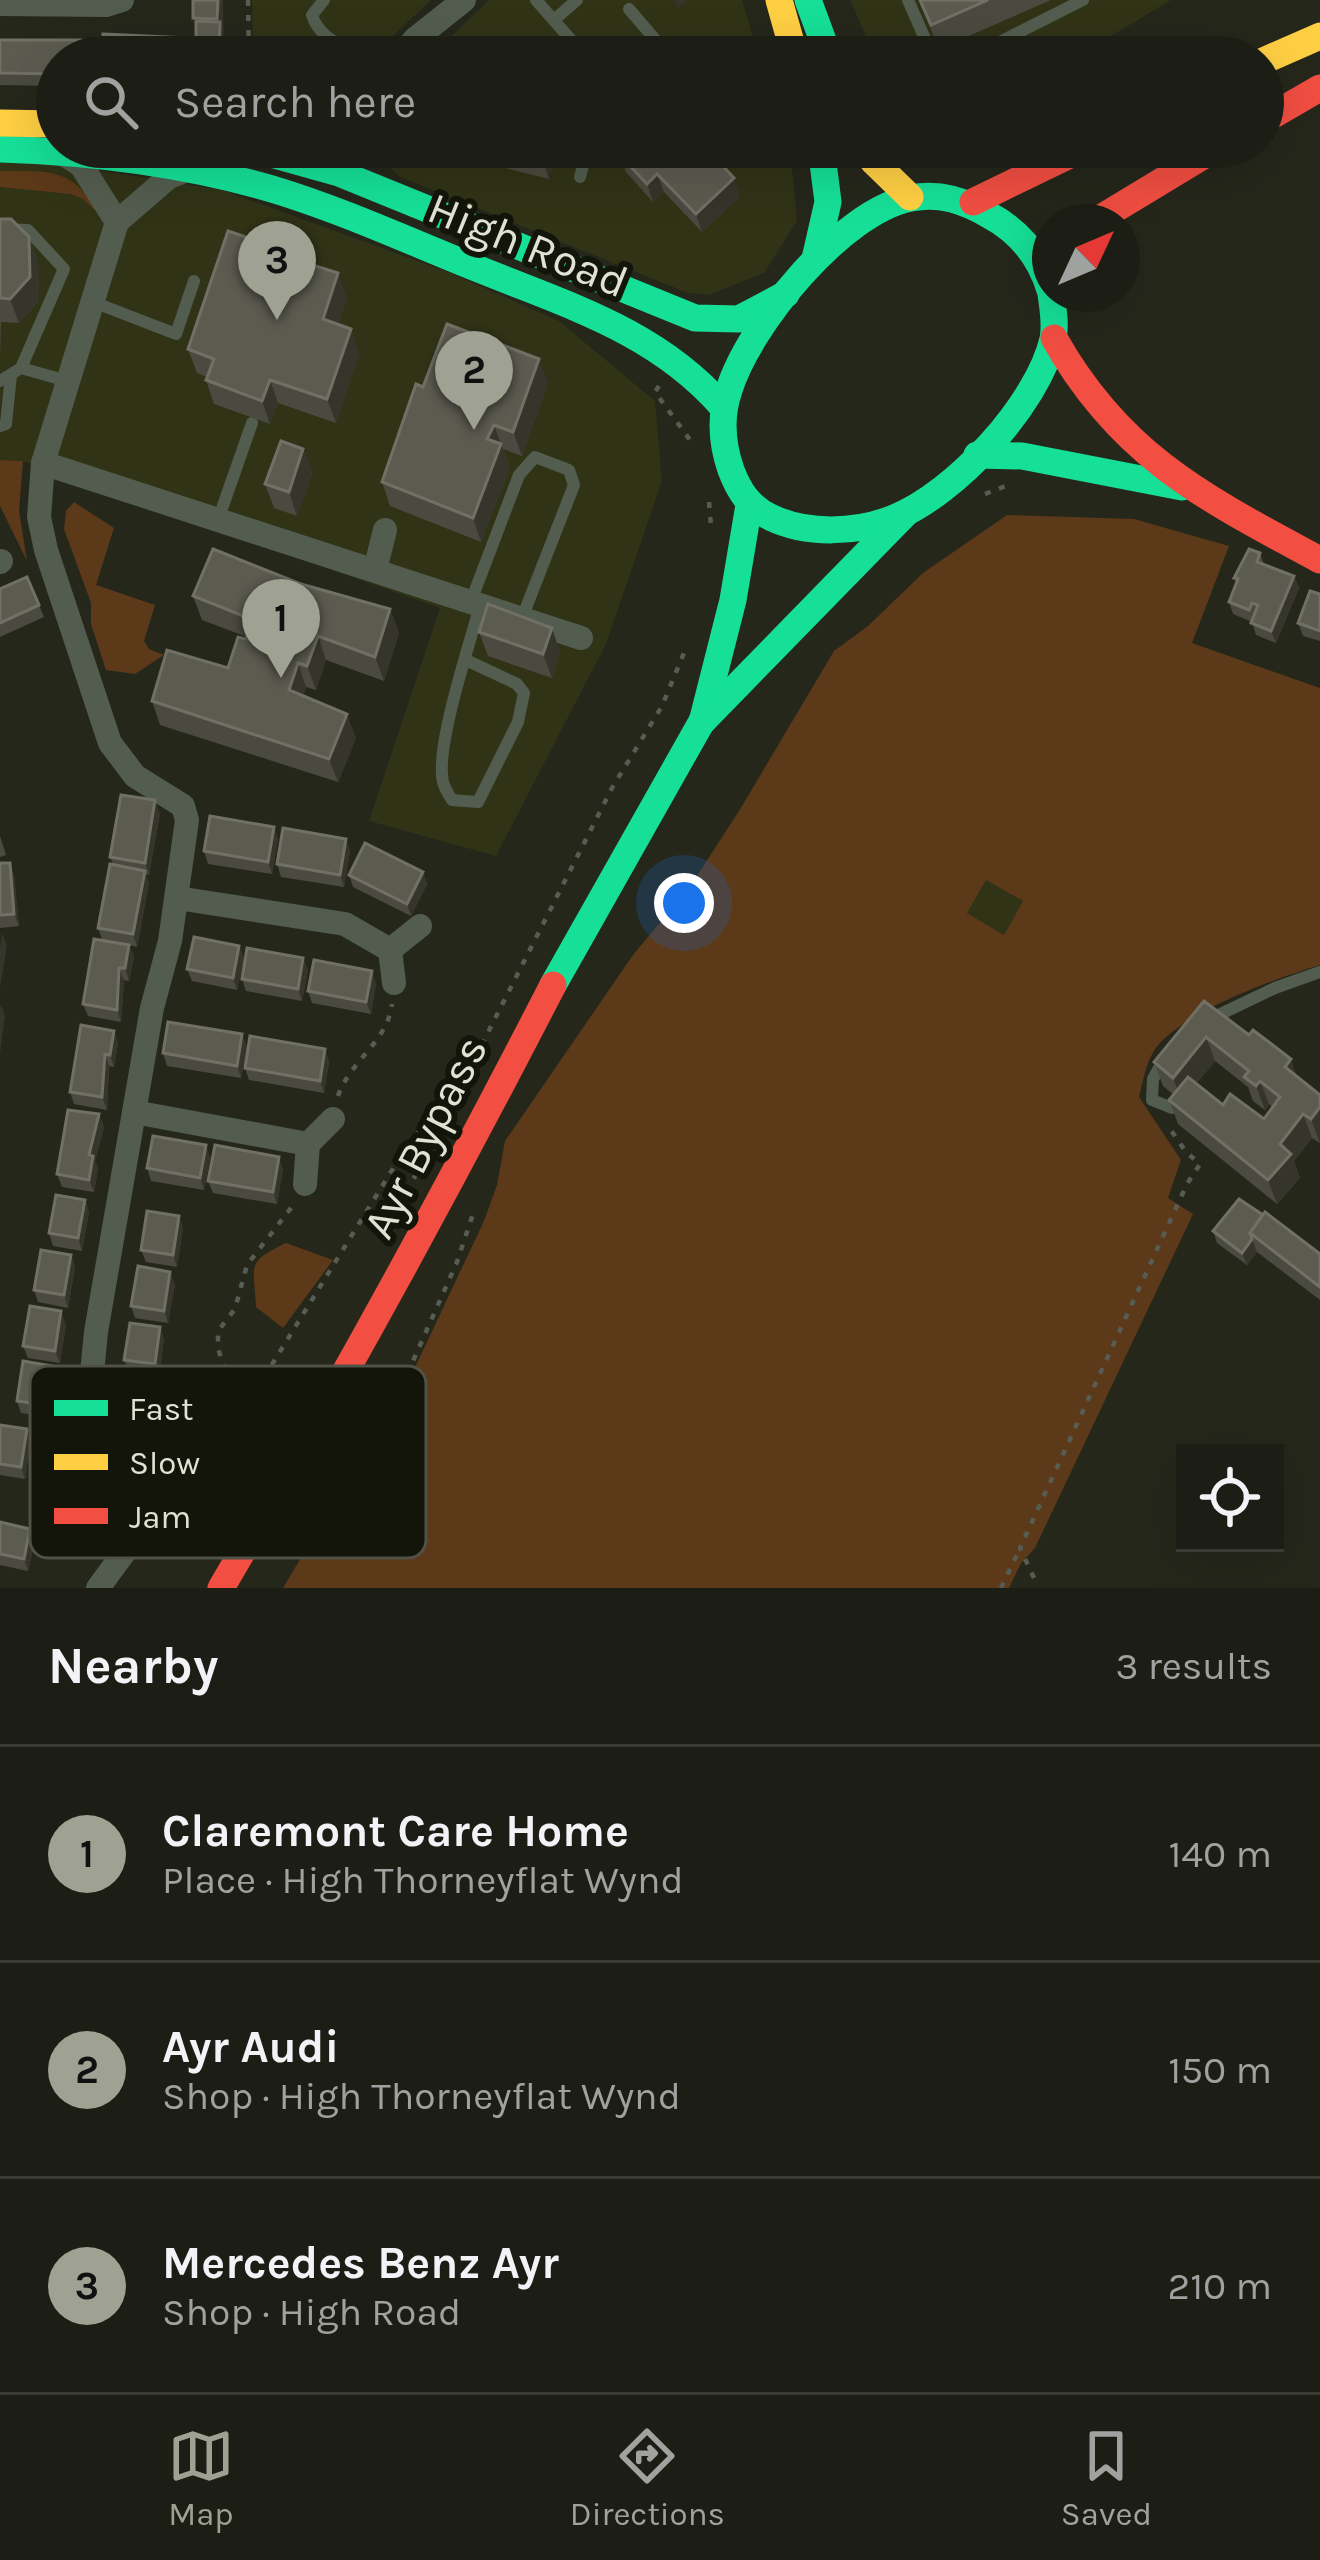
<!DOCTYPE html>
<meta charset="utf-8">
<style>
:root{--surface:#1c1d14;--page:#292a22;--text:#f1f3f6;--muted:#a0a2a0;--line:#3a3b34;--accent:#9fa193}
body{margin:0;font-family:Karla,sans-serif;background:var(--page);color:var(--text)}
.controls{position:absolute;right:36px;bottom:36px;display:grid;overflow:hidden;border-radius:0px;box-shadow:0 12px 48px #0002}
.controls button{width:108px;height:108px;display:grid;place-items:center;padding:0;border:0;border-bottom:3px solid var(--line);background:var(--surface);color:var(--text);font:60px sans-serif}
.compass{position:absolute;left:1032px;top:204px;width:108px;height:108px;border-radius:50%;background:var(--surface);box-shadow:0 12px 48px #0002;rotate:46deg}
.you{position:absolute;left:684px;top:903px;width:42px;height:42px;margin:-30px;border:9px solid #fff;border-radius:50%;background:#1a73e8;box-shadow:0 0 0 18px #1a73e833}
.badge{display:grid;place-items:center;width:78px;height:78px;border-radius:50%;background:var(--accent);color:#111;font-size:39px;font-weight:700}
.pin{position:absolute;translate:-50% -99px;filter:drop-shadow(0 3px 6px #0008)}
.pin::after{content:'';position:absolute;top:63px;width:42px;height:36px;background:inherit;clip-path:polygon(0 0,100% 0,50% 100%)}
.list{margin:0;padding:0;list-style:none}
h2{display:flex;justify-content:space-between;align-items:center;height:156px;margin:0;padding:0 48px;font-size:51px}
h2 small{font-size:39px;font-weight:400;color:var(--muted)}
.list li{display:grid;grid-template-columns:78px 1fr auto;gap:36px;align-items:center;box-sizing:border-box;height:216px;padding:0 48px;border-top:3px solid var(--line)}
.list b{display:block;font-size:45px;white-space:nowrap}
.list p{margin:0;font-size:39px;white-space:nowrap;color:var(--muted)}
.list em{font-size:39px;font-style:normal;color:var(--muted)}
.icon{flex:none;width:66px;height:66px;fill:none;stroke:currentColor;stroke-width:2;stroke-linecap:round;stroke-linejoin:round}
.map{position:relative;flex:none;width:1320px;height:1588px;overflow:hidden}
.search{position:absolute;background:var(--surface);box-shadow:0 12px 48px #0002;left:36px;right:36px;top:36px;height:132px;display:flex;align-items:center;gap:30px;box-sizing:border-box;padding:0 42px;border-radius:66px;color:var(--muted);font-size:45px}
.sheet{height:804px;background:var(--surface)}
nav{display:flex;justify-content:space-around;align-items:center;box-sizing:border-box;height:168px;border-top:3px solid var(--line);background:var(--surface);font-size:33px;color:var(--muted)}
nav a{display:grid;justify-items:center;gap:6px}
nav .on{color:var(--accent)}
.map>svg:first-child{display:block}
.built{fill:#303316}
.green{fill:#5b3919;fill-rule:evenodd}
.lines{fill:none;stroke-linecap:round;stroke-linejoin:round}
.path{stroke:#575d52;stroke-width:4.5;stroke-dasharray:6 9;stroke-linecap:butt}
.lane{stroke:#525d4f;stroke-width:12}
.street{stroke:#525d4f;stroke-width:24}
.fast{stroke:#16e098;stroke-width:27}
.slow{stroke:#ffcf43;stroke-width:27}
.jam{stroke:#f24e42;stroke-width:27}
.wall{fill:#4b4a40;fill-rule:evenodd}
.shaded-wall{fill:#36352b}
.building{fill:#5b5b50;stroke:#707065;stroke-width:3}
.labels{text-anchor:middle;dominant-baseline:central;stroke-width:12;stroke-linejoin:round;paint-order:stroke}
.street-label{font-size:45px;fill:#e0e2d4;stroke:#13150a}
.key{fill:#13150a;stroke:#505247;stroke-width:3}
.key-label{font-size:33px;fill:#e0e2d4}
</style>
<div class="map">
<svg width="1320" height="1588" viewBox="0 0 1320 1588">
<rect width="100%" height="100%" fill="#26271b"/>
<g class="built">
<polygon points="252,0 431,0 371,57 253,57"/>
<polygon points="489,0 742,0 759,57 430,57"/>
<polygon points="850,0 1171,0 1076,57 875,57"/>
<polygon points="377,147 785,147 792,169 797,221 764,273 709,295 688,293 400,177 376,156"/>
<polygon points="0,163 51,163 222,190 448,272 559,321 655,401 662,481 606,644 496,856 369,821 440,608 23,461 0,460"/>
<polygon points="985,879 1023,901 1004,935 967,913"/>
</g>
<g class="green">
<path d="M0,171C48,171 73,167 98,213L83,199L71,194L0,187Z"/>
<polygon points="0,460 23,461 19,511 27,561 0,506"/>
<polygon points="74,502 114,528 96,585 155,605 144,641 149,649 164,655 135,674 106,670 91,624 91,603 64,529 66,511"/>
<path d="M1007,515L1134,519L1229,546L1192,643L1320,688V965C1272,980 1194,1007 1159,1044C1147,1057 1143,1080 1139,1097L1181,1160L1168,1198L1193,1214L1035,1548L1021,1563L1009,1588H283L302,1556L324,1545L369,1465L484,1221L497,1185L505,1141L633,955L691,885L739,811L834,651L868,626L923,573ZM986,880L1023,901L1004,935L967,913Z"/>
<path d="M286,1243L333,1260L283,1328L256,1307C254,1264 245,1263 286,1243Z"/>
</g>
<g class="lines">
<g class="path">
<polyline points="248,0 249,57"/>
<polyline points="97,57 97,27"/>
<polyline points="659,386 655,392 690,440"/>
<polyline points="985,494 1008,485"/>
<polyline points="709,502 711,526"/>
<path d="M338,1096C350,1061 388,1041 392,1004"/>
<polyline points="407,1192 612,788 662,706 684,653"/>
<polyline points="202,1457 212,1405 225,1371 218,1348 218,1331 235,1309 247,1265 294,1204"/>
<polyline points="234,1470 224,1449 263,1379 410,1141 422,1129 434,1135"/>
<path d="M159,1483C181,1470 202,1447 228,1463"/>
<polyline points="309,1514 328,1514 360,1467 409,1370 457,1262 474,1211"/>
<polyline points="1034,1578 1020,1548 1187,1184 1200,1164 1186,1152 1168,1126"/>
<polyline points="1001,1588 1020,1548"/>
</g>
<g class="lane">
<path d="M324,0L312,15C319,38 342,46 361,57"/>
<polyline points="536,0 586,57"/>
<polyline points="908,0 933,57"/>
<polyline points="629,9 670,57"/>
<polyline points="554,20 577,0"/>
<polyline points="323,57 332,40"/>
<polyline points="970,57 1083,0"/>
<polyline points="580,177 588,147"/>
<polyline points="0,229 28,230 64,269 21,368 0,381"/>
<polyline points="93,302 176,334 194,281"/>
<polyline points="21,368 67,381"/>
<polyline points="0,426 6,424 11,375"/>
<polyline points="218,520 252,423"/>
<polyline points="471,601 519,475 535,457 569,470 574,485 522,618"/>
<path d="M466,660L517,684L524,693L518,722L478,802L452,800C447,792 442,784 442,774C439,737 469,645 480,606"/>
<polyline points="1206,1021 1275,988 1320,972"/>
<polyline points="1164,1059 1153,1079 1152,1100 1172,1108 1186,1105"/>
</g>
<g class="street">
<polyline points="0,4 106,5 122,0"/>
<polyline points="400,57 415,39 464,0"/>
<polyline points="62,153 81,165 117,222 43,463 39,517 46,550 110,743 135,776 183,806 187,820 170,941 152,1008 96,1332 89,1404 136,1474 143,1506 137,1535 98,1588"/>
<polyline points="117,222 169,177 187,170"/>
<polyline points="43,463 581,638"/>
<polyline points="0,562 1,561"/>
<polyline points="375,570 385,530"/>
<polyline points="177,898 345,924 390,950 394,983"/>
<polyline points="390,950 420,926"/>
<polyline points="134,1112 308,1144"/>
<polyline points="305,1184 308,1144 333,1119"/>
</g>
<g class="fast">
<polyline points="808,0 829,57"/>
<polyline points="246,147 339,173 695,318 739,319 786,294"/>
<path d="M0,149C92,152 183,163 272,189C345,211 415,244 486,272C573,307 658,333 722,406"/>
<polyline points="815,259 828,202 821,147"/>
<path d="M1050,290C1040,257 1019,231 989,215C964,201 940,192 911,198C842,211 749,325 729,390C720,416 722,444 731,470C739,491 749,507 770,517C807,535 857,533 894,518C955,494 1038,404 1053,339C1056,324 1053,309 1051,294"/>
<polyline points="977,455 1022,456 1182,487"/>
<polyline points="702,722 733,600 749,505"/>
<polyline points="553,985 701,723 906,513"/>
</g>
<g class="slow">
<polyline points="779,0 795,57"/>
<polyline points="1263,61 1320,36"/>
<polyline points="0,123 57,124"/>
<polyline points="867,147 873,161 910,197"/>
</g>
<g class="jam">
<polyline points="1263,121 1320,88"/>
<polyline points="973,202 1086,147"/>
<polyline points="1094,222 1218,147"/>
<path d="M1054,338C1120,456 1205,498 1320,560"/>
<path d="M221,1588C338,1390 448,1189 553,985"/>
</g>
</g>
<g class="wall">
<polygon points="919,0 1051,0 939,49"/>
<polygon points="0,40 85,53 57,57 57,86 0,85"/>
<polygon points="422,147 557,147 549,179"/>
<polygon points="619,154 740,196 702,232 664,192 653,202 626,172"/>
<polygon points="0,219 38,261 39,301 19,323 1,322 0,361"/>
<polygon points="282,249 284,256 347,297 338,324 359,352 336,423 278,403 270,424 214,404 206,380 207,377 197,373 188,349"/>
<polygon points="548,382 522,456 503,449 510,468 481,542 390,506 382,482 423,387"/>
<polygon points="303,449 312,473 297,516 274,508 265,484"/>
<polygon points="1260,553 1264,564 1294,576 1299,588 1276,643 1256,635 1252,622 1233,614 1229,602 1236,584 1234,578"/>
<polygon points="301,584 390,609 399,633 384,681 326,660 316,690 306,687 303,696 356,738 338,782 160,725 152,701 228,668 246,639 247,637 202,620 193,596"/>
<polygon points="0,589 39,605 44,617 0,637"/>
<polygon points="1320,594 1320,641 1303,636 1298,623"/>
<polygon points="479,632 560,652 552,678 488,656"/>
<polygon points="160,813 149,875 146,874 149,883 137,947 129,945 134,957 129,981 124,980 121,1022 88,1016 83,1004 102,940 98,928 113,864 110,857"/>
<polygon points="0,836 6,855 0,857"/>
<polygon points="278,839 272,874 208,864 204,851"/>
<polygon points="350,851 344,887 281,877 277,864"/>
<polygon points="0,863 14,875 19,926 0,928"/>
<polygon points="423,872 427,884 411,916 353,887 349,875"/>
<polygon points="239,946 244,958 237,990 192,981 187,969"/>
<polygon points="303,958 308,970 302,1001 246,991 242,979"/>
<polygon points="376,983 371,1014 312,1003 308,991"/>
<path d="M1204,1001L1320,1095V1143L1312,1138L1294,1161L1300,1178L1277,1204L1178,1124L1169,1100L1174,1095L1163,1086L1154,1062ZM1215,1061L1248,1087L1253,1101L1265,1110L1269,1104L1272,1107L1264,1119L1223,1105L1196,1084Z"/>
<polygon points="81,1025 118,1043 114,1067 109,1066 107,1110 74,1104 70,1092"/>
<polygon points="247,1046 241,1078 167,1066 163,1053"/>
<polygon points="325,1049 329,1062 324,1093 249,1080 245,1068"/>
<polygon points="99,1114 104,1127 95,1161 98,1168 94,1192 62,1187 57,1174"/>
<polygon points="210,1157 204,1190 151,1181 147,1168"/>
<polygon points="283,1169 277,1204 213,1193 208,1181"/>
<polygon points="1239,1199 1320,1254 1320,1300 1257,1252 1247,1265 1217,1243 1213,1231"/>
<polygon points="85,1200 89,1212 82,1251 53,1246 49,1233"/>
<polygon points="183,1228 177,1267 146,1262 141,1250"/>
<polygon points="71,1255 75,1267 68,1308 38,1302 34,1290"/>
<polygon points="175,1284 168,1323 135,1318 131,1306"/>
<polygon points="66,1324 60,1363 28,1358 23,1346"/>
<polygon points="160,1327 164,1339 159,1376 129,1372 124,1360"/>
<polygon points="56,1378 50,1417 21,1413 17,1401"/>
<polygon points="0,1425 27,1429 31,1441 25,1479 0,1475"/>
<polygon points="102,1473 106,1485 89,1510 54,1487 50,1475"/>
<polygon points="0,1522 30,1529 35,1541 28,1571 0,1565"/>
</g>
<g class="shaded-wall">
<polygon points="218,0 223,0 224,57 219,57"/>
<polygon points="675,0 688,0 678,8"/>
<polygon points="187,38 192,50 191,57 186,57"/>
<polygon points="543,147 557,147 549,179 541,155"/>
<polygon points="657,174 664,192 653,202 647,184"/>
<polygon points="734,178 740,196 702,232 696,214"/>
<polygon points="29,237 38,261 39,301 19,323 10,299"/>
<polygon points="338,273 347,297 332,342 323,319"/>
<polygon points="351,329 359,352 336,423 327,399"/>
<polygon points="539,359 548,382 522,456 513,432"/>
<polygon points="270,380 278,403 270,424 262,401"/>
<polygon points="494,425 510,468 481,542 473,518 487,439"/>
<polygon points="303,449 312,473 297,516 289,492"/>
<polygon points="1294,576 1299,588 1276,643 1271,631"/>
<polygon points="390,609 399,633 384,681 375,657"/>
<polygon points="552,628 560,652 552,678 543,654"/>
<polygon points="318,636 326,660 316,690 307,666"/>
<polygon points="298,663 306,687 297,714 289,690"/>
<polygon points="347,714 356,738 338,782 329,759"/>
<polygon points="155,800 160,813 149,875 145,863"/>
<polygon points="274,827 278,839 272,874 268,862"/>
<polygon points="346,839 350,851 344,887 340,875"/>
<polygon points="10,863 14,875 19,926 14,914"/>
<polygon points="145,871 149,883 137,947 133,934"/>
<polygon points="423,872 427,884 411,916 407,904"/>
<polygon points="2,933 7,945 0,988 0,947"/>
<polygon points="129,945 134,957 129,981 125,968"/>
<polygon points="239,946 244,958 237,990 233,978"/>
<polygon points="303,958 308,970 302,1001 298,989"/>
<polygon points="119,968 124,980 121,1022 117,1010"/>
<polygon points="372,971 376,983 371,1014 366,1002"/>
<polygon points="1,1004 5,1016 0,1054 0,1010"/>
<polygon points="114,1031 118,1043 114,1067 110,1055"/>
<polygon points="242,1034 247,1046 241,1078 237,1066"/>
<polygon points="1206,1037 1215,1061 1182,1101 1173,1078"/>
<polygon points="325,1049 329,1062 324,1093 320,1081"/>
<polygon points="105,1054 109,1066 107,1110 102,1097"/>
<polygon points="1291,1059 1299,1083 1285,1067"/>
<polygon points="1260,1081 1269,1104 1265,1110 1256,1086"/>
<polygon points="1320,1107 1320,1143 1311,1119"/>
<polygon points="99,1114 104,1127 95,1161 98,1168 94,1192 89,1180 89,1155"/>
<polygon points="1303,1114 1312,1138 1294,1161 1300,1178 1277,1204 1268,1180 1280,1144"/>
<polygon points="206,1145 210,1157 204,1190 200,1178"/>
<polygon points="279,1157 283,1169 277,1204 273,1192"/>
<polygon points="85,1200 89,1212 82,1251 78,1238"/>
<polygon points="179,1216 183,1228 177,1267 173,1255"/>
<polygon points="1252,1239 1257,1252 1247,1265 1242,1253"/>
<polygon points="71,1255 75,1267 68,1308 64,1295"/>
<polygon points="170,1272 175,1284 168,1323 164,1311"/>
<polygon points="61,1311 66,1324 60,1363 55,1351"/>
<polygon points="160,1327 164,1339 159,1376 155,1364"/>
<polygon points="52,1366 56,1378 50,1417 46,1405"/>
<polygon points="27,1429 31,1441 25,1479 21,1467"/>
<polygon points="102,1473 106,1485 89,1510 85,1498"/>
<polygon points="30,1529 35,1541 28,1571 24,1559"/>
</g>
<g class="building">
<polygon points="193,0 218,0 217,19 193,18"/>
<polygon points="920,0 988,0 931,25"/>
<polygon points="196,21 220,22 219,57 196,57"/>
<polygon points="103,34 187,38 186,57 102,57"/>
<polygon points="0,40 81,40 80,57 57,57 57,74 0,73"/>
<polygon points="508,147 543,147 541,155"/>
<polygon points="627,147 705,147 734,178 696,214 657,174 647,184 619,154"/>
<polygon points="0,219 11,219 29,237 30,277 10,299 0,298"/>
<polygon points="228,231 282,249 281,255 338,273 323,319 351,329 327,399 270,380 262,401 206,380 214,359 188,349"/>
<polygon points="447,324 539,359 513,432 494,425 487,439 501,444 473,518 382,482 416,384 423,387"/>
<polygon points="281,441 303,449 289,492 265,484"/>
<polygon points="213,549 301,584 390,609 375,657 318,636 307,666 298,663 289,690 347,714 329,759 152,701 167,650 228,668 238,637 246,639 251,619 193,596"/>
<polygon points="1249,549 1260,553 1257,562 1294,576 1271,631 1251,623 1258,605 1252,603 1249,610 1229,602 1238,579 1234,578"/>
<polygon points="27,577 39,605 0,623 0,589"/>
<polygon points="1310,591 1320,594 1320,631 1298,623"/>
<polygon points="488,604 552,628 543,654 479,632"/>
<polygon points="121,795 155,800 145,863 110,857"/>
<polygon points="210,816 274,827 268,862 204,851"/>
<polygon points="283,828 346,839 340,875 277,864"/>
<polygon points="365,843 423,872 407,904 349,875"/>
<polygon points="0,863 10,863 14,914 0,915"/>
<polygon points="110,864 145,871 133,934 98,928"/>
<polygon points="194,937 239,946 233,978 187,969"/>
<polygon points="94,939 129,945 125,968 119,968 117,1010 83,1004"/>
<polygon points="247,948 303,958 298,989 242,979"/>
<polygon points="314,960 372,971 366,1002 308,991"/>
<polygon points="1204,1001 1249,1035 1253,1030 1291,1059 1285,1067 1320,1095 1320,1107 1311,1119 1303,1114 1280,1144 1291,1154 1268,1180 1169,1100 1188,1077 1223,1105 1230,1094 1264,1119 1280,1097 1260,1081 1256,1086 1244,1077 1249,1071 1206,1037 1173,1078 1154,1062"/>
<polygon points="168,1022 242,1034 237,1066 163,1053"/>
<polygon points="81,1025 114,1031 110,1055 105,1054 102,1097 70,1092"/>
<polygon points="250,1036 325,1049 320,1081 245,1068"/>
<polygon points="68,1110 99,1114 89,1155 93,1156 89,1180 57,1174"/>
<polygon points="153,1136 206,1145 200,1178 147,1168"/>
<polygon points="215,1145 279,1157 273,1192 208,1181"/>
<polygon points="56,1195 85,1200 78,1238 49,1233"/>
<polygon points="1239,1199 1263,1215 1250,1233 1252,1239 1242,1253 1213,1231"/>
<polygon points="147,1211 179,1216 173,1255 141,1250"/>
<polygon points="1265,1212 1320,1254 1320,1287 1250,1233"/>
<polygon points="41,1250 71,1255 64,1295 34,1290"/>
<polygon points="138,1266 170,1272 164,1311 131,1306"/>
<polygon points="30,1306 61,1311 55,1351 23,1346"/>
<polygon points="130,1323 160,1327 155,1364 124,1360"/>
<polygon points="23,1361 52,1366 46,1405 17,1401"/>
<polygon points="0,1425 27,1429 21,1467 0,1464"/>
<polygon points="0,1522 30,1529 24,1559 0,1554"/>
</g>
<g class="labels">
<g class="street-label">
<text transform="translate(528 245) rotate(22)">High Road</text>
<text transform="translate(425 1137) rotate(-63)">Ayr Bypass</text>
</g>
</g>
<rect x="30" y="1366" width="396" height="192" rx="18" class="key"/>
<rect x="54" y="1400" width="54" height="16" fill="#16e098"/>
<rect x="54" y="1454" width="54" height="16" fill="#ffcf43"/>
<rect x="54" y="1508" width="54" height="16" fill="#f24e42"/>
<g class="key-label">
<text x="129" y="1420">Fast</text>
<text x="129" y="1474">Slow</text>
<text x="129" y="1528">Jam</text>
</g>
</svg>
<div class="controls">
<button><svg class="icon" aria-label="locate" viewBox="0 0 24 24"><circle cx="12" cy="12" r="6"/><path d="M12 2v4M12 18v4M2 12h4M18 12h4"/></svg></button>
</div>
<svg class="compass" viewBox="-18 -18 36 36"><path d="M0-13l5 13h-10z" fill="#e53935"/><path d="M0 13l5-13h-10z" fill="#a0a2a0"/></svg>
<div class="you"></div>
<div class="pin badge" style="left:281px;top:678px">1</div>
<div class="pin badge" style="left:474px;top:430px">2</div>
<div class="pin badge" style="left:277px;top:320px">3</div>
<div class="search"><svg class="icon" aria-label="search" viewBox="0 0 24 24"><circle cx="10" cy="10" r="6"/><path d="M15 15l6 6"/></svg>Search here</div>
</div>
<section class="sheet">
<h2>Nearby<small>3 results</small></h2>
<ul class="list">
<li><span class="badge">1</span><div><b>Claremont Care Home</b><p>Place · High Thorneyflat Wynd</p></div><em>140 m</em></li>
<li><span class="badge">2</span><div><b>Ayr Audi</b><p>Shop · High Thorneyflat Wynd</p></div><em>150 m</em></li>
<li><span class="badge">3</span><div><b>Mercedes Benz Ayr</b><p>Shop · High Road</p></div><em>210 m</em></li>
</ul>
</section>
<nav>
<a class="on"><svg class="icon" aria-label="map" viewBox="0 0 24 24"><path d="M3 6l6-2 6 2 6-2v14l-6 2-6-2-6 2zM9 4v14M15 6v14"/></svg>Map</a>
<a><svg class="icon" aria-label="directions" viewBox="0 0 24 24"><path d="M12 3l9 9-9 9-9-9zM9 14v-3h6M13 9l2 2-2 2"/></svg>Directions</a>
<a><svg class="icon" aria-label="saved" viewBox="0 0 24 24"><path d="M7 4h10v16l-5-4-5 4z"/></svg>Saved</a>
</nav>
